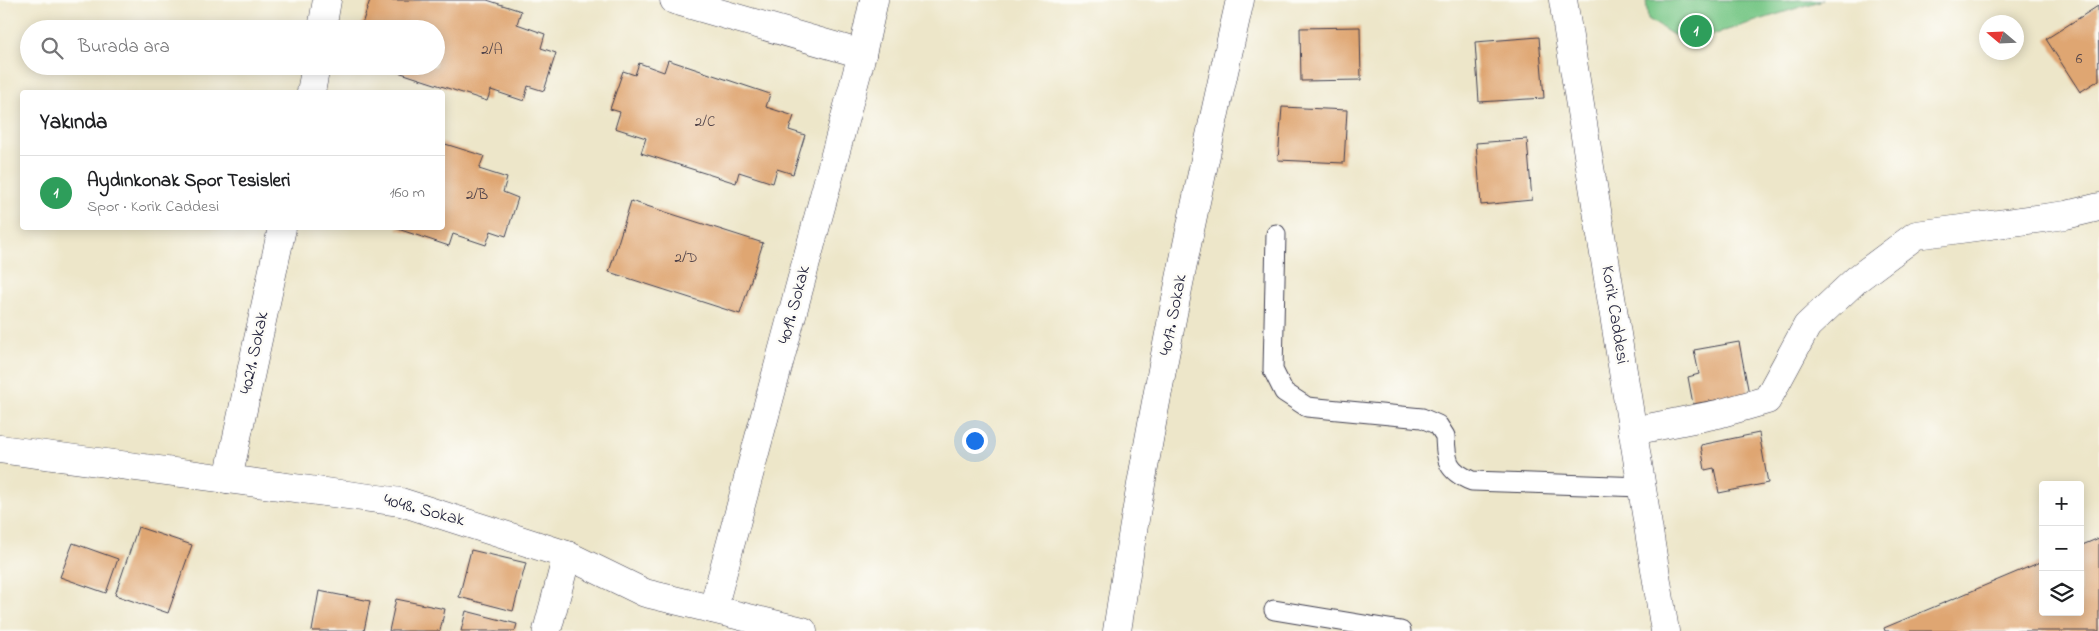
<!DOCTYPE html>
<html lang="tr">
<meta charset="utf-8">
<style>
:root{--surface:#fff;--page:#f2f2f2;--text:#202124;--muted:#757577;--line:#e0e0e0;--accent:#c8321e}
body{margin:0;font-family:"Indie Flower",sans-serif;background:var(--page);color:var(--text)}
.controls{position:absolute;right:15px;bottom:15px;display:grid;overflow:hidden;border-radius:5px;box-shadow:0 2px 12px #0003}
.controls button{width:45px;height:45px;display:grid;place-items:center;padding:0;border:0;border-bottom:1px solid var(--line);background:var(--surface);color:var(--text);font:25px sans-serif}
.compass{position:absolute;left:1979px;top:15px;width:45px;height:45px;border-radius:50%;background:var(--surface);box-shadow:0 2px 12px #0003;rotate:289deg}
.you{position:absolute;left:974px;top:440px;width:18px;height:18px;margin:-12px;border:4px solid #fff;border-radius:50%;background:#1a73e8;box-shadow:0 0 0 8px #1a73e833}
.badge{display:grid;place-items:center;width:32px;height:32px;border-radius:50%;background:var(--accent);color:#fff;font-size:16px;font-weight:700}
.pin{position:absolute;translate:-50% -50%;border:2px solid #fff;box-shadow:0 1px 5px #0006}
.list{margin:0;padding:0;list-style:none}
h2{display:flex;justify-content:space-between;align-items:center;height:65px;margin:0;padding:0 20px;font-size:21px}
h2 small{font-size:16px;font-weight:400;color:var(--muted)}
.list li{display:grid;grid-template-columns:32px 1fr auto;gap:15px;align-items:center;box-sizing:border-box;height:75px;padding:0 20px;border-top:1px solid var(--line)}
.list b{display:block;font-size:19px;white-space:nowrap}
.list p{margin:0;font-size:16px;white-space:nowrap;color:var(--muted)}
.list em{font-size:16px;font-style:normal;color:var(--muted)}
.icon{flex:none;width:28px;height:28px;fill:none;stroke:currentColor;stroke-width:2;stroke-linecap:round;stroke-linejoin:round}
.map{position:relative;flex:none;width:2099px;height:631px;overflow:hidden}
.search{position:absolute;background:var(--surface);box-shadow:0 2px 12px #0003;left:20px;top:20px;width:425px;height:55px;display:flex;align-items:center;gap:12px;box-sizing:border-box;padding:0 18px;border-radius:28px;color:var(--muted);font-size:19px}
.panel{position:absolute;background:var(--surface);box-shadow:0 2px 12px #0003;left:20px;top:90px;width:425px;height:140px;border-radius:5px}
.map>svg:first-child{display:block}
.green{fill:#79c888;stroke:#4e7562}
.building{fill:#dfa672}
.lines{fill:none;stroke-linecap:round;stroke-linejoin:round}
.service-casing{stroke:#403f50;stroke-width:21}
.minor-casing{stroke:#403f50;stroke-width:29}
.tertiary-casing{stroke:#403f50;stroke-width:29}
.service{stroke:#fff;stroke-width:19}
.minor{stroke:#fff;stroke-width:28}
.tertiary{stroke:#fff;stroke-width:28}
.labels{text-anchor:middle;dominant-baseline:central;stroke-width:5;stroke-linejoin:round;paint-order:stroke}
.number-label{font-size:15px;fill:#514349}
.street-label{font-size:18px;fill:#22223b;stroke:#fdfcf7}
</style>
<div class="map">
<svg width="2099" height="631" viewBox="0 0 2099 631">
<rect width="100%" height="100%" fill="#fdfcf7"/>
<filter id="ink" filterUnits="userSpaceOnUse"><feTurbulence type="fractalNoise" baseFrequency=".02" numOctaves="2"/><feDisplacementMap in="SourceGraphic" scale="10" xChannelSelector="R" yChannelSelector="G"/><feConvolveMatrix kernelMatrix="1 2 1 2 8 2 1 2 1" color-interpolation-filters="sRGB"/></filter>
<filter id="wash" filterUnits="userSpaceOnUse"><feTurbulence type="fractalNoise" baseFrequency=".0096" numOctaves="4" result="noise"/><feDisplacementMap in="SourceGraphic" scale="20" xChannelSelector="R" yChannelSelector="G"/><feGaussianBlur stdDeviation="1.12" result="paint"/><feColorMatrix in="noise" values="0 0 0 0 0 0 0 0 0 0 0 0 0 0 0 0 0 1.4 0 .05"/><feComposite in="paint" operator="in"/></filter>
<g filter="url(#wash)">
<rect width="100%" height="100%" fill="#ede6c9"/>
<polygon class="green" points="1646,0 1823,0 1686,43 1648,19"/>
<g id="blocks">
<g class="building">
<polygon points="370,0 487,0 521,11 517,24 545,34 541,48 556,53 544,91 528,86 524,101 491,90 487,101 392,70 393,66 436,66 436,29 367,29 361,27"/>
<polygon points="2098,6 2099,80 2080,92 2046,39"/>
<polygon points="1360,27 1361,80 1301,81 1300,28"/>
<polygon points="1539,37 1544,98 1479,102 1475,42"/>
<polygon points="668,60 770,94 766,107 794,116 789,130 805,135 793,174 777,169 773,183 739,172 736,183 641,153 646,138 615,128 620,112 610,109 623,71 635,75 639,63 664,72"/>
<polygon points="1282,107 1347,110 1344,163 1278,160"/>
<polygon points="1527,139 1532,200 1481,205 1476,143"/>
<polygon points="442,143 484,156 479,169 507,178 503,192 518,198 506,236 491,231 486,245 453,234 449,246 395,228 442,228"/>
<polygon points="631,201 763,243 740,314 609,272"/>
<polygon points="1739,342 1749,394 1693,404 1688,377 1699,374 1694,350"/>
<polygon points="1759,433 1768,483 1719,493 1714,468 1705,470 1701,445"/>
<polygon points="138,527 192,545 168,613 115,595"/>
<polygon points="2099,538 2099,631 1885,631 1884,628 2043,561 2043,612 2080,612 2080,546"/>
<polygon points="73,543 118,559 106,593 60,577"/>
<polygon points="471,550 526,563 513,611 459,597"/>
<polygon points="319,591 370,601 364,631 312,631"/>
<polygon points="396,599 445,609 440,631 389,631"/>
<polygon points="466,611 517,624 515,631 461,631"/>
</g>
</g>
</g>
<g filter="url(#ink)">
<use href="#blocks" fill-opacity="0" stroke="#403f50" stroke-width="1"/>
<g class="lines">
<g class="service-casing">
<g id="service">
<path d="M1276,234L1273,370L1284,392L1307,407L1422,418L1438,425L1445,436C1446,461 1447,471 1472,481L1642,487"/>
<polyline points="1274,610 1401,631"/>
</g>
</g>
<g class="minor-casing">
<g id="minor">
<polyline points="674,0 862,54"/>
<polyline points="322,29 327,0"/>
<polyline points="311,92 316,66"/>
<polyline points="1633,431 1718,414 1767,400 1807,326 1857,279 1916,235 2066,215 2099,207"/>
<polyline points="0,449 401,502 567,555 645,593 803,631"/>
<polyline points="228,479 282,228"/>
<polyline points="713,609 862,54 874,0"/>
<polyline points="547,631 567,555"/>
<path d="M1117,631C1149,419 1193,209 1240,0"/>
</g>
</g>
<g class="tertiary-casing">
<polyline id="tertiary" points="1563,0 1665,631"/>
</g>
<use href="#service" class="service"/>
<use href="#minor" class="minor"/>
<use href="#tertiary" class="tertiary"/>
</g>
</g>
<g class="labels">
<g class="number-label">
<text x="492" y="50">2/A</text>
<text x="2079" y="59">6</text>
<text x="705" y="122">2/C</text>
<text x="477" y="195">2/B</text>
<text x="686" y="258">2/D</text>
</g>
<g class="street-label">
<text transform="translate(795 305) rotate(-75)">4019. Sokak</text>
<text transform="translate(1174 315) rotate(-79)">4017. Sokak</text>
<text transform="translate(1614 315) rotate(81)">Korik Caddesi</text>
<text transform="translate(255 353) rotate(-78)">4021. Sokak</text>
<text transform="translate(424 511) rotate(15)">4048. Sokak</text>
</g>
</g>
</svg>
<div class="controls">
<button>+</button>
<button>−</button>
<button><svg class="icon" aria-label="layers" viewBox="0 0 24 24"><path d="M12 4l9 5-9 5-9-5zM3 14l9 5 9-5"/></svg></button>
</div>
<svg class="compass" viewBox="-18 -18 36 36"><path d="M0-13l5 13h-10z" fill="#e53935"/><path d="M0 13l5-13h-10z" fill="#757577"/></svg>
<div class="you"></div>
<div class="pin badge" style="left:1696px;top:31px;background:#2e9e5b">1</div>
<div class="search"><svg class="icon" aria-label="search" viewBox="0 0 24 24"><circle cx="10" cy="10" r="6"/><path d="M15 15l6 6"/></svg>Burada ara</div>
<section class="panel">
<h2>Yakında<small></small></h2>
<ul class="list">
<li><span class="badge" style="background:#2e9e5b">1</span><div><b>Aydınkonak Spor Tesisleri</b><p>Spor · Korik Caddesi</p></div><em>160 m</em></li>
</ul>
</section>
</div>
